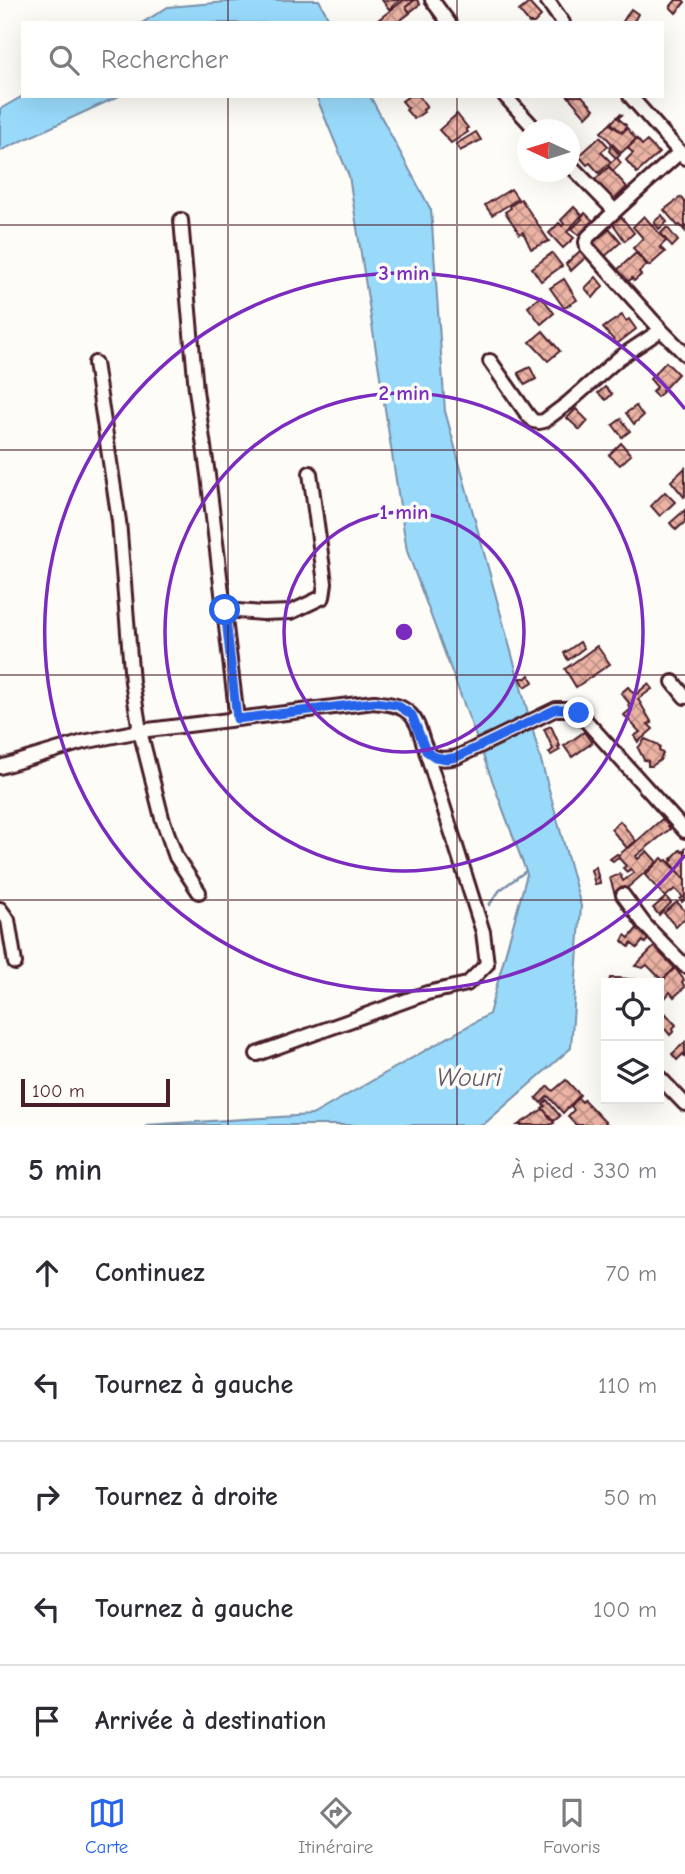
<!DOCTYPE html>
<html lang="fr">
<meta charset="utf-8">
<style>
:root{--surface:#fff;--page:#f2f2f3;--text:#2b2b33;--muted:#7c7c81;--line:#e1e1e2;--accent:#2563eb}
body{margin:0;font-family:"Comic Neue",sans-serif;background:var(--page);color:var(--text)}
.controls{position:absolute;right:21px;bottom:21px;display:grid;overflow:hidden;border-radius:0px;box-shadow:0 7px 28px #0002}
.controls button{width:63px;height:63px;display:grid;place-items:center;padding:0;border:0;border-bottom:2px solid var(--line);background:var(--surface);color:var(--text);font:35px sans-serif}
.compass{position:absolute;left:517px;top:119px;width:63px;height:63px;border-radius:50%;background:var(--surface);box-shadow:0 7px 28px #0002;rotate:274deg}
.scale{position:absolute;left:21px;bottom:18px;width:149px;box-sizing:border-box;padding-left:7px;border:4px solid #4a1f2b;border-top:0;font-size:19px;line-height:24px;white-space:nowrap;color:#4a1f2b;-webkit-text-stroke:5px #fdfcf7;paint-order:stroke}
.stop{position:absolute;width:21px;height:21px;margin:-16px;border:5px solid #2563eb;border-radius:50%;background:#fff}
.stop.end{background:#2563eb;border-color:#fff;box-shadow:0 2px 7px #0008}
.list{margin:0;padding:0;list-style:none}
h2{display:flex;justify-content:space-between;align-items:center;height:91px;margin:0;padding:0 28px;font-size:30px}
h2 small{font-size:23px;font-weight:400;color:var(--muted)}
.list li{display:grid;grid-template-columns:46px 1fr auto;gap:21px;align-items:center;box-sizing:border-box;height:112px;padding:0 28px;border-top:2px solid var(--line)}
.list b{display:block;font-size:26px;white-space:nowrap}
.list em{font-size:23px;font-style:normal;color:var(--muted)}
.icon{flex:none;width:38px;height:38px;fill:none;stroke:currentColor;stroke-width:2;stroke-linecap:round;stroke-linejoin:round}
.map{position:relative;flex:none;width:685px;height:1125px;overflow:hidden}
.search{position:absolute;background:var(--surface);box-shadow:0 7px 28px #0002;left:21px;right:21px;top:21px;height:77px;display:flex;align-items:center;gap:18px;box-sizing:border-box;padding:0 24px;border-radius:0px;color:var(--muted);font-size:26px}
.sheet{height:651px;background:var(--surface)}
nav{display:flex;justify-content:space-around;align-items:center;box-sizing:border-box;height:98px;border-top:2px solid var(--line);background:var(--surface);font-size:19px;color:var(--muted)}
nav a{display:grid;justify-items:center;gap:4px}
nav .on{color:var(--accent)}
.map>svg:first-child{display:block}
.water{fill:#99dafb;stroke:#798fa8;stroke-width:2}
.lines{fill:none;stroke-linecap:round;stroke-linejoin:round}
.stream{stroke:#798fa8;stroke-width:2.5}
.building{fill:url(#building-cross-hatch);stroke:#4a1f2b;stroke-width:2}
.minor-casing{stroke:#4a1f2b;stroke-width:18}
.minor{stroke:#fdfcf7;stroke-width:12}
.route{stroke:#2563eb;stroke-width:9}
.grid{fill:none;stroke:#4a1f2b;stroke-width:2;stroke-opacity:0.55}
.ring{fill:none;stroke:#7b2cbf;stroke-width:3.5}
.labels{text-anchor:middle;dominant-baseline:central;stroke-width:7;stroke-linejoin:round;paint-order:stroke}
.water-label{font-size:26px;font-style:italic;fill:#625769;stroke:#fdfcf7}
.centre{fill:#7b2cbf;stroke:#fdfcf7;stroke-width:3.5}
.ring-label{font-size:21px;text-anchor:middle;font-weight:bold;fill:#7b2cbf;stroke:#fdfcf7;stroke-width:7;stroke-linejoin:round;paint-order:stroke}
</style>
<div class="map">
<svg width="685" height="1125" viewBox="0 0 685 1125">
<defs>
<pattern id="building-cross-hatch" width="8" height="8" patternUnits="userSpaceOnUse" patternTransform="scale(1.75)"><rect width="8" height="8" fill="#ebb3a4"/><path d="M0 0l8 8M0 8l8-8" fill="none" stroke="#c09186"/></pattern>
</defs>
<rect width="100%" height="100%" fill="#fdfcf7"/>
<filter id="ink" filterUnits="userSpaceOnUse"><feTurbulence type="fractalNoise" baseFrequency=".0143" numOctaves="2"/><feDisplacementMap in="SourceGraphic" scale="14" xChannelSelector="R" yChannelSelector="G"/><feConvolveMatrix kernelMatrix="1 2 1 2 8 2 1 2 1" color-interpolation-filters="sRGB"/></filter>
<g filter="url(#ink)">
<g class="water">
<polygon points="250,0 319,0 331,23 142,23 168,7"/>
<polygon points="23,96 119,96 0,151 0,109"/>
<polygon points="316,96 370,96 431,210 445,411 581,906 571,1048 483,1125 145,1125 312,1115 489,1014 527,874 407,551 349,176"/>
</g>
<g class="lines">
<polyline class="stream" points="489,905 500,890 526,871"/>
</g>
<g class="building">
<polygon points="382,0 400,0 389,9"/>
<polygon points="404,0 415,0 406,7 410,13 397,23 374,23"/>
<polygon points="415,0 417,0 420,4 410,12 406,7"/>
<polygon points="676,0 683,0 685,2 676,13 670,7"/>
<polygon points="529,3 541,16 534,23 529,23 519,11"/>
<polygon points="631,9 638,14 633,23 622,23"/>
<polygon points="409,96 419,96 427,107 423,110 424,112 414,119 406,110 408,108 402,101"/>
<polygon points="568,96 582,96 594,109 586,117"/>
<polygon points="457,114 468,128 466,129 468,132 451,143 439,130"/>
<polygon points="620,114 622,115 618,118 626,125 625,130 621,132 611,123"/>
<polygon points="610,124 622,133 627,128 636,139 621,153 601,132"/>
<polygon points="476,132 481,140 460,151 456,144"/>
<polygon points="600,137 608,146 601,152 611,162 599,173 590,163 587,165 579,156"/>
<polygon points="637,139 642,145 647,141 659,153 637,173 626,160 633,153 628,148"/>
<polygon points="611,145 620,155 617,158 621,163 613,171 608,165 616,158 609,151"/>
<polygon points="609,167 627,187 613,201 594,180"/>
<polygon points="511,189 518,199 492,215 485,205"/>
<polygon points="681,197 685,202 685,231 680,225 678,226 664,210"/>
<polygon points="521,199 549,241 531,249 523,232 520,234 505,212 511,208 510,206"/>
<polygon points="574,207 582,215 567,232 574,238 563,248 549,233 559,223 562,226 564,224 561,220"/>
<polygon points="585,213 594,222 579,235 572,229 582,219 581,218"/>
<polygon points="619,214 634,233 625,241 611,221"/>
<polygon points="662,215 667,222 659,229 654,222"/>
<polygon points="644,216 666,241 660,247 665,252 649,266 633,248 643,238 633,227"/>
<polygon points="667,227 678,241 672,247 661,233"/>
<polygon points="610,229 621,242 602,259 590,245"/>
<polygon points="581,250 586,257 571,271 566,264"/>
<polygon points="552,253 562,266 541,281 532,268"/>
<polygon points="636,253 647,265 639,272 641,275 634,281 632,278 627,283 616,271"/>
<polygon points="596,277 603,286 593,298 585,288"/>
<polygon points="564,279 577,300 564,308 550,288"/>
<polygon points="541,296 554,313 541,324 528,307"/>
<polygon points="622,315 626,321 629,319 636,329 617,344 603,328"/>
<polygon points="543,331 560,351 548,361 530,342"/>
<polygon points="666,362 678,374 662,391 663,392 657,397 652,392 657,387 650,379"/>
<polygon points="530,367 536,379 525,385 518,373"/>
<polygon points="605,387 612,394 606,400 598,393"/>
<polygon points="636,406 643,416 634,424 626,413"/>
<polygon points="576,409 588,421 580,430 567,418"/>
<polygon points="621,419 630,431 622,437 613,425"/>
<polygon points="621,443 631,455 620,465 609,455"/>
<polygon points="685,468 685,496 684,497 671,481"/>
<polygon points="665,492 675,502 660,516 651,506"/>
<polygon points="685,510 685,522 676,530 670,523"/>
<polygon points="580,642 584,648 568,660 564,653"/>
<polygon points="597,646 610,664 576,687 565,669"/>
<polygon points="529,675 533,682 525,687 520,678 526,678"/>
<polygon points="648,684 652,689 638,699 652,723 648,724 653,729 638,742 634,736 640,732 624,715 631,709 628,705 630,704 621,693 628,687 635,695"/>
<polygon points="551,726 560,746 558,747 560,750 551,755 549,753 553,749 544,729"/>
<polygon points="584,732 592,743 572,757 564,746"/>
<polygon points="645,739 657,744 660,747 659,751 663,753 660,760 652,766 648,766 648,761 644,760 638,748"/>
<polygon points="662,819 669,825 668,826 670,829 636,856 638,859 647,851 657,862 626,889 615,895 610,878 620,874 623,881 634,873 630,869 627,872 623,868 626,866 618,857 613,861 610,859 617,854 619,855 627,848 611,829 620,821 636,841 628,847 629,848"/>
<polygon points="685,849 685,879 670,862 673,860 671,859 680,850 682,852"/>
<polygon points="662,858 665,861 667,860 685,880 685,899 682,902 680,899 683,897 675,889 665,897 645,875"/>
<polygon points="596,867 598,876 597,878 599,877 600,883 595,884 591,870"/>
<polygon points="666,897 671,903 659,915 653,908"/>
<polygon points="677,902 685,911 685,918 676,927 664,913"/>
<polygon points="638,927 649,938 645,943 643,941 637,948 631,943 629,947 622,941 625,935 629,938"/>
<polygon points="657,944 664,951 660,953 675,968 662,980 647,965 643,968 635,966"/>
<polygon points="675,968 684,980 682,982 685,987 674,997 670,992 661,1003 659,996 662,993 659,987 663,983 662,981"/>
<polygon points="610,978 619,978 658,982 609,983"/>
<polygon points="659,1006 676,1025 672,1029 674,1031 670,1035 659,1022"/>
<polygon points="685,1042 685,1057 683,1054 677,1060 672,1054"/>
<polygon points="566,1080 580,1095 563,1113 548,1096 541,1103 536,1098 548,1086 553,1091"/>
<polygon points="578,1098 582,1102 584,1100 608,1125 576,1125 568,1116 574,1110 571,1106"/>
<polygon points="547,1100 560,1116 554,1121 542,1108 545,1106 543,1104"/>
<polygon points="543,1109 554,1123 550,1125 518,1125"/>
</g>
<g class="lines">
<g class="minor-casing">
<g id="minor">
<polyline points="432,0 449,23"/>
<polyline points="547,0 563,23"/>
<polyline points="505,96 536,130"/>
<polyline points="630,96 685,158"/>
<polyline points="570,165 615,211 680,152"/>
<polyline points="615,211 588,237 586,242 587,247 661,330 685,354"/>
<polyline points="181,220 196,390 208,475 237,719"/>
<polyline points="490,361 527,414 533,421 539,422 544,421 568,403 619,358 661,330"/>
<polyline points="95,363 119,521 132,682 140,731 162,818 176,857 199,892"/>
<polyline points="225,610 263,613 291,612 323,597 325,583 310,473"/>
<polyline points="673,682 685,697"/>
<path d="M0,767L83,742L140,731L374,702C387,704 400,704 410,714C429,732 414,767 457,757L556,709H570L579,713L685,831"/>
<polyline points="623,895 645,925 685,966"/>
<polyline points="0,909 8,920 15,963"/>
<polyline points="257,1054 427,993 467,984 487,964 483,932 426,751"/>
<polyline points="659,1077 685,1104"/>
</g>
</g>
<use href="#minor" class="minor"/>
</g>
</g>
<g class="lines" filter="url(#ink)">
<polyline class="route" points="225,610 237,719 374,702 397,705 412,715 426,751 435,757 447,759 457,757 556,709 570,709 579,713"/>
</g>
<path class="grid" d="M228,0V23M457,0V23M228,96V1125M457,96V1125M0,225H685M0,450H685M0,675H685M0,900H685"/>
<g class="ring">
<circle cx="404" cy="632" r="120"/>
<circle cx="404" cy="632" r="239"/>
<path d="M685 855A359 359 0 1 1 685 409"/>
</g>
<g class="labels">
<g class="water-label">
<text x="469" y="1078">Wouri</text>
</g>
</g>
<circle cx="404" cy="632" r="10" class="centre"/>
<g class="ring-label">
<text x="404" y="280">3 min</text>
<text x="404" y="400">2 min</text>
<text x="404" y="519">1 min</text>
</g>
</svg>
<div class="controls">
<button><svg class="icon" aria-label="locate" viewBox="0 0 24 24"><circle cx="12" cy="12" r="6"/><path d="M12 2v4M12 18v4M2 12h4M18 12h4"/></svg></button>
<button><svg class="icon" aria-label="layers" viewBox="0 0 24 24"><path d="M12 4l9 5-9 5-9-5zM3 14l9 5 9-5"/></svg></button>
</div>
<svg class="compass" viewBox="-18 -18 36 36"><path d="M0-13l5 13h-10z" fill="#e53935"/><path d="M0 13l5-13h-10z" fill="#7c7c81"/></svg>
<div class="scale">100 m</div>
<div class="stop" style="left:225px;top:610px"></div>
<div class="stop end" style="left:579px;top:713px"></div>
<div class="search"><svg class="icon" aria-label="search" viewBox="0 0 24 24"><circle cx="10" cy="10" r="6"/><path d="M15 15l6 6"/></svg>Rechercher</div>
</div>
<section class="sheet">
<h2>5 min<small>À pied · 330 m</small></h2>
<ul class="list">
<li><svg class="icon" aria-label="ahead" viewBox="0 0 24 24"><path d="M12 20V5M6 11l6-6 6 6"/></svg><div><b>Continuez</b></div><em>70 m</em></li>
<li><svg class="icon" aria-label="left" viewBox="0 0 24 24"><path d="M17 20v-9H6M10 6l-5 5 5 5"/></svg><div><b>Tournez à gauche</b></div><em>110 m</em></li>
<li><svg class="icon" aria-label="right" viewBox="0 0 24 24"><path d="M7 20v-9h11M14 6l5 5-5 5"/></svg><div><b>Tournez à droite</b></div><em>50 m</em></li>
<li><svg class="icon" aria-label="left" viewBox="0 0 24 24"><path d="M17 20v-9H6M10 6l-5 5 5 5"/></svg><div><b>Tournez à gauche</b></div><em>100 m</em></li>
<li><svg class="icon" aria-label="arrive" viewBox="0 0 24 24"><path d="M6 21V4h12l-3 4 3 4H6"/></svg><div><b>Arrivée à destination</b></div></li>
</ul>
</section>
<nav>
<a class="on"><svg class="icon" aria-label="map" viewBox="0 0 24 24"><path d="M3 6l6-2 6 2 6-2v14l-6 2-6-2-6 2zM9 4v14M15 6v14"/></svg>Carte</a>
<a><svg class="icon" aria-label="directions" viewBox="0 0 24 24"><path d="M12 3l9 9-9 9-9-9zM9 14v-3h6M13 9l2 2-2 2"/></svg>Itinéraire</a>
<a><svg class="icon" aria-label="saved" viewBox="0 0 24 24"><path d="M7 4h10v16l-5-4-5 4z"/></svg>Favoris</a>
</nav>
